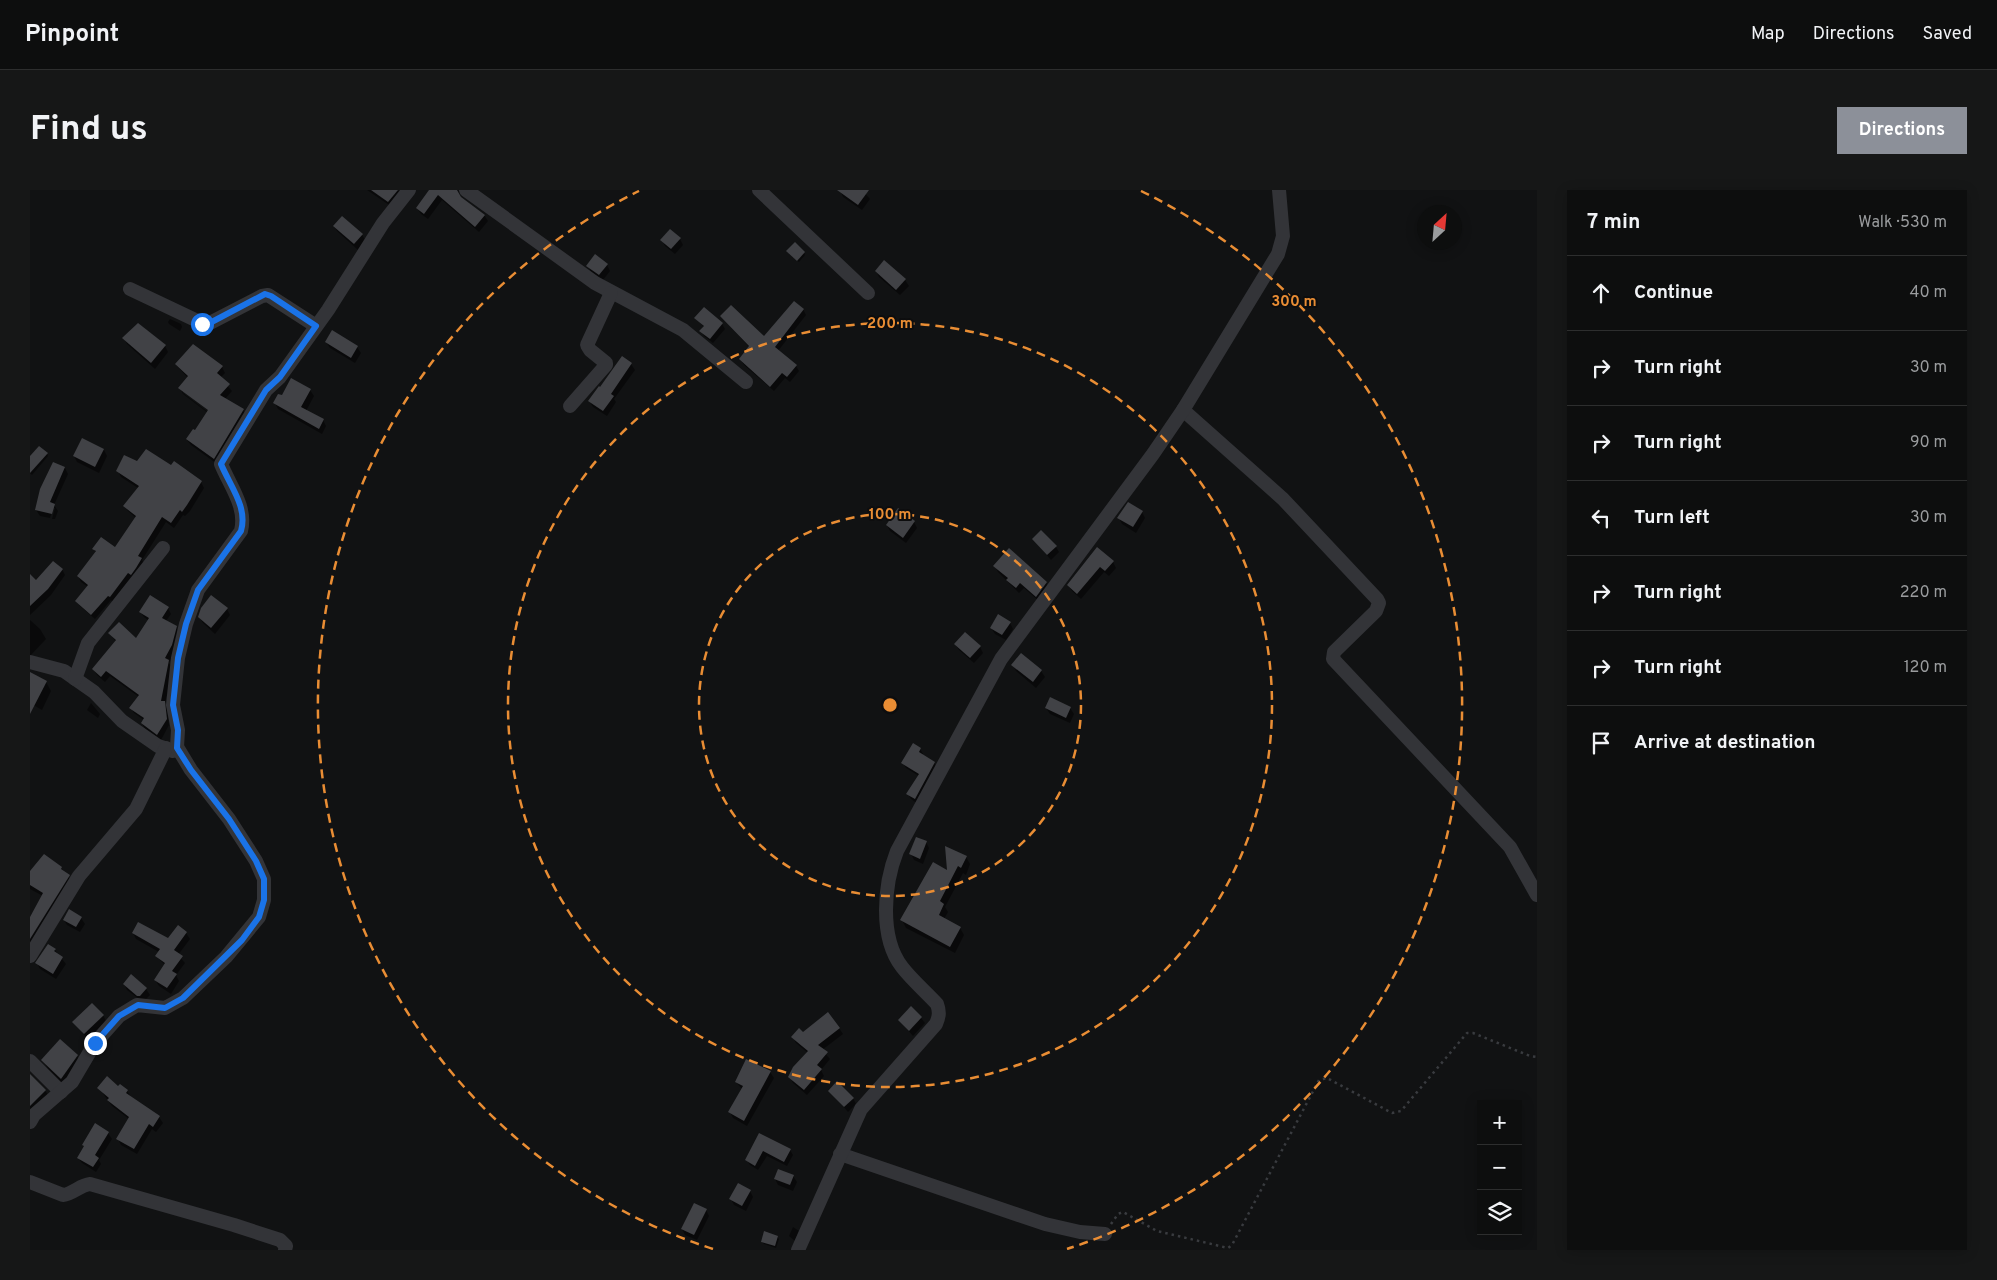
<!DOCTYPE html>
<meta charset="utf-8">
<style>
:root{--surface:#0d0e0e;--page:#161717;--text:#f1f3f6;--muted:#9a9c9e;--line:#2d2e2e;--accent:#8c9099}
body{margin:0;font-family:Overpass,sans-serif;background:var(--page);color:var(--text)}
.controls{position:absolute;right:15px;bottom:15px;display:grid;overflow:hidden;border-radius:0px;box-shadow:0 2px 12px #0003}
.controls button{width:45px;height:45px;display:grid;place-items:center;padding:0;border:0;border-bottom:1px solid var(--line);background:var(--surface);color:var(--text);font:25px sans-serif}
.compass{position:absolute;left:1387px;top:15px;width:45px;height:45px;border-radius:50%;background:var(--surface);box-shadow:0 2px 12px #0003;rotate:26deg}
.stop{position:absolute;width:15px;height:15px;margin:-11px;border:4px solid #1a73e8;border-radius:50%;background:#fff}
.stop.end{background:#1a73e8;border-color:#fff;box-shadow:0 1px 5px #0008}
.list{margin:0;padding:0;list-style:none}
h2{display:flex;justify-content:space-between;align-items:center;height:65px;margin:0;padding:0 20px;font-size:21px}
h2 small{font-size:16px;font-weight:400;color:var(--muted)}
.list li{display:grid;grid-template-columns:32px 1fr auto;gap:15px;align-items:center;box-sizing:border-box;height:75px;padding:0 20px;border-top:1px solid var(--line)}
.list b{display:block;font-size:19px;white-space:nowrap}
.list em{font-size:16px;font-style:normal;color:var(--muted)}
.icon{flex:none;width:28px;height:28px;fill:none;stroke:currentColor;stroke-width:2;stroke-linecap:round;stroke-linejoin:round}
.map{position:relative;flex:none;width:1507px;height:1060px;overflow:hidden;border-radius:0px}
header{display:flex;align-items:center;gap:30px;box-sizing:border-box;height:70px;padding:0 25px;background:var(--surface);border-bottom:1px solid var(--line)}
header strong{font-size:24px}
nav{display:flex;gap:28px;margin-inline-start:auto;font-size:18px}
.intro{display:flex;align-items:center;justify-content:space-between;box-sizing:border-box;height:120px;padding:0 30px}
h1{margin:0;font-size:35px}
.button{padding:12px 22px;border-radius:0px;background:var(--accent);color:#fff;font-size:18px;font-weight:700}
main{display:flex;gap:30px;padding:0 30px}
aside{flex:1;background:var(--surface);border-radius:0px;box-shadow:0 2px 12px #0003}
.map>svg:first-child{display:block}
.shadow{fill:#0007;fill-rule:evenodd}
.building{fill:#414246}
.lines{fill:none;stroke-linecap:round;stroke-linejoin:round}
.path{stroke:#393b3f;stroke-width:2.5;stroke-dasharray:2.5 4;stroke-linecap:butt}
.minor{stroke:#333438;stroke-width:14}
.route{stroke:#1a73e8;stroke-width:6}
.ring{fill:none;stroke:#e98d34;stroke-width:2.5;stroke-dasharray:9 6}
.centre{fill:#e98d34;stroke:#0d0d0e;stroke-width:2.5}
.ring-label{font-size:15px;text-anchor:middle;font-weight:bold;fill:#e98d34;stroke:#0d0d0e;stroke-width:4;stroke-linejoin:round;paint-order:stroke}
</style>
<header>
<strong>Pinpoint</strong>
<nav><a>Map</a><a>Directions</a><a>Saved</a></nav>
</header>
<div class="intro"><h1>Find us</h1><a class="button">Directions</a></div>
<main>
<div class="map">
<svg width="1507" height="1060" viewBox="0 0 1507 1060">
<rect width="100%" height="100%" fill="#111213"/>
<g class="shadow">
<polygon points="337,0 368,0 371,6 362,17"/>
<polygon points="401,0 428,0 431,8 454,25 458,31 449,42 412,10 398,29 391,24 387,18"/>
<polygon points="810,0 832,0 840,9 832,20 813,7"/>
<polygon points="312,28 332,45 336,51 328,60 308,42 304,37"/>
<polygon points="650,49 653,55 645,64 635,56 632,50"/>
<polygon points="774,63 775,65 769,72 759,64"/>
<polygon points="854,71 875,90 879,96 870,105 849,87 846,81"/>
<polygon points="577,75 580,81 573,90 561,82 558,76"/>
<polygon points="674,119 692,134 695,139 683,153 674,146 671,141 674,137 666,128"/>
<polygon points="773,119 776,125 748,161 766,176 769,181 760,192 755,188 744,201 714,175 710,169 720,158 691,126 734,148"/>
<polygon points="140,129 151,134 152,137 150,141 139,134 138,132"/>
<polygon points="302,142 327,157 331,163 325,173 300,158 296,152"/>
<polygon points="94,148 135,156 138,162 125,179 97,154"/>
<polygon points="601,174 605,180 584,209 586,212 577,226 563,217 559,211"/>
<path d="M146,175L192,177L195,183L190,188L202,201L195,209L213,220L216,226L187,274L161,255L157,250L165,242L178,223L153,204L150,198L158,188ZM153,200L183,223L182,225L153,203Z"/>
<polygon points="262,190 280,200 284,206 276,221 293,230 296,236 292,244 248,219 245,213 252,207"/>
<polygon points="74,260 77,266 69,283 47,272 44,266"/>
<polygon points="17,264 18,266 2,285 0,283 0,268"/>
<polygon points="108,273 141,276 171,292 174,298 160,321 155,326 153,325 144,338 136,332 112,370 114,374 83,412 81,410 65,429 50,416 46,411 58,397 51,392 48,386 66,363 64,359 85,359 106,328 98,321 94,316 108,298 91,287 88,281"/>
<polygon points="23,274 35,278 38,284 24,315 28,321 25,329 22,329 25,318 23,318 20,328 10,326 6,320"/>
<polygon points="1112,322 1115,328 1106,343 1092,334 1089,328"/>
<polygon points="884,332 887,338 876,353 860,341 857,335"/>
<polygon points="1003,349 1026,357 1029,362 1021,370"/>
<polygon points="1067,359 1083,372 1086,378 1079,386 1074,382 1051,409 1042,401 1038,395"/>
<polygon points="965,376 1016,393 1020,399 1010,412 994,398 989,403 968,382"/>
<polygon points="32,379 35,385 21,405 0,425 0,386 6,392"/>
<polygon points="138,418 141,424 136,431 146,437 149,443 145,461 139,473 142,477 135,514 137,518 139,535 131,550 115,539 112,533 114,530 104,523 101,518 109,507 80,486 75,492 67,485 63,479 86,452 80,443 106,450 119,431 114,427 110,422"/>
<polygon points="197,419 200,425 185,444 173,433 169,427"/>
<polygon points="0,430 10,439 16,449 0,466"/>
<polygon points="980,433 983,439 976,450 965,444 961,438"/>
<polygon points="925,454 950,457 953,463 944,473 929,460"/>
<polygon points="991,465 1011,481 1015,487 1006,498 986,481 983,475"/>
<polygon points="0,483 16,492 21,501 12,520 0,513"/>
<polygon points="61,513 70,524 68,528 57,520"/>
<polygon points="1016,518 1040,518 1044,524 1040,533 1020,524"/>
<polygon points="890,559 893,564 892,566 904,573 907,578 888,614 881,609 878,604 889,586 876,578 873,573"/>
<polygon points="896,652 899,658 893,674 884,670 881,664"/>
<polygon points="936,667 940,674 936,685 933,683 915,717 918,722 914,729 930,738 934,745 925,763 876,738 872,730 918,682"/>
<polygon points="31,678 43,692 0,762 0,727 13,706 0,699 0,683"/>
<polygon points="51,728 55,734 50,742 37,735 34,730"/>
<polygon points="148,737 156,743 160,749 148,765 155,773 146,785 149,791 141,804 129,796 125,790 135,775 126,766 129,762 106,749 103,743 138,750"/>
<polygon points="25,760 36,774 26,789 10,779 7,773"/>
<polygon points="101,786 116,799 120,805 113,812 97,800 94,794"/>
<polygon points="73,825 76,831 58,849 44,832"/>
<polygon points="891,828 895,833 883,846 870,831"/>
<polygon points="809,838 813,844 792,860 800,869 791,880 794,886 777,905 763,893 760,887 778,863 766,853 763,847 773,844"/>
<polygon points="47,866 52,875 37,898 18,879 13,870"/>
<polygon points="740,882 744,888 717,936 703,928 700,922 712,899 706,892"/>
<polygon points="0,886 15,901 19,906 0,928"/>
<polygon points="69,898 88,898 97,901 101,907 129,927 133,933 126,942 122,939 107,964 91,955 88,949 99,929 82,916"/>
<polygon points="800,901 823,908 826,914 818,922"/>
<polygon points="65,935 78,943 82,949 69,970 71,974 66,982 52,973 48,968"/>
<polygon points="730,944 760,960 763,965 757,976 737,966 728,980 720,975 717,970"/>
<polygon points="763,986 767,992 763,1001 748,995 745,989"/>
<polygon points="720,1001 723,1007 716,1021 704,1015 701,1009"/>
<polygon points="676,1020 679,1026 667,1050 655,1045 652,1039"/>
<polygon points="763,1037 769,1041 765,1051 759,1046"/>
<polygon points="747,1047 749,1049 746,1058 734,1054 732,1052"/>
</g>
<g class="building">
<polygon points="341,0 368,0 358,12"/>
<polygon points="399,0 427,0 431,7 455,25 445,37 408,5 394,24 386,18"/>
<polygon points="807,0 839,0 828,15"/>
<polygon points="312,26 333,44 324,54 303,36"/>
<polygon points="640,39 651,48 641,59 630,50"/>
<polygon points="765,52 775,62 767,71 756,61"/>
<polygon points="565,64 578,74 569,85 556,76"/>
<polygon points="854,70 876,89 866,100 845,81"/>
<polygon points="764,111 774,119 745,157 767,175 757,187 752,183 740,197 709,169 719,156 690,126 701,115 734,146"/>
<polygon points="674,117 693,133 680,149 669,141 674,136 664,128"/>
<polygon points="108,133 136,155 121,173 92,148"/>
<polygon points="302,140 328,156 321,168 295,152"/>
<polygon points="163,154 193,176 187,183 200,194 190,205 214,219 184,269 156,249 163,239 165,240 178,220 148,198 158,186 145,174"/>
<polygon points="592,166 602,173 581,204 584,206 573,221 558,211 569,196 570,197"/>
<polygon points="261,188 281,199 271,217 294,229 289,239 243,213 248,204 252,205"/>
<polygon points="52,248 74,259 65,277 43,266"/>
<polygon points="9,256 18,263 0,283 0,266"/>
<polygon points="116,259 141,275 144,271 172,291 157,315 152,322 150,320 141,333 132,327 108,366 112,368 106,378 101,385 98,383 80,407 78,406 61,425 45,411 58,395 47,386 66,361 62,359 71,347 85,357 106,326 93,316 109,296 86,281 94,265 107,271"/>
<polygon points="23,272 35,277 20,312 25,314 22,324 5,320 10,299"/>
<polygon points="1098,312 1113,321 1103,337 1087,328"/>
<polygon points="868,318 885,331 873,348 856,335"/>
<polygon points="1011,340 1027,356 1017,365 1002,349"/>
<polygon points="1067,357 1084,371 1075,381 1070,377 1047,404 1037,395"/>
<polygon points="979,358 1017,392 1006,407 990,393 986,398 976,390 978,388 963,376"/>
<polygon points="23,371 33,379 18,399 0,416 0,384 6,390"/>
<polygon points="120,405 139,417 132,428 147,436 142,455 135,468 139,470 131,511 135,511 137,529 127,545 111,533 114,528 99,518 109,505 76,481 71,487 62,479 86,450 78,443 89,432 106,448 119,428 109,422"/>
<polygon points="181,405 198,418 181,438 168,427 171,418"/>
<polygon points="968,424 981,432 972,445 960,438"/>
<polygon points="935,442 951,456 940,468 924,454"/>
<polygon points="991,463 1012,480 1003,492 981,475"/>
<polygon points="0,482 17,491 0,524"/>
<polygon points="1020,507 1041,517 1036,528 1015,518"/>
<polygon points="883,553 891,558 889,562 905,572 885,609 876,604 889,584 871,573"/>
<polygon points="886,647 897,651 890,669 879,664"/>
<polygon points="915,656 937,666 931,678 928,676 910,711 914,714 909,725 931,737 920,757 870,730 903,672 917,680"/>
<polygon points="14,664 32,677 31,679 40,685 0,749 0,727 13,703 0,695 0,681"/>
<polygon points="39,719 52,727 46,737 33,730"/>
<polygon points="108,732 138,748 148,735 157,742 144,760 153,766 142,781 147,784 137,798 124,790 135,773 125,766 130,759 102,743"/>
<polygon points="18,754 26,759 24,761 33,767 23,784 5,773"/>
<polygon points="101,784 117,798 110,806 107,806 93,794"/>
<polygon points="62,813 74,825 54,844 42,832"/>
<polygon points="881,816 892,827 879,841 868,830"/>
<polygon points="798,822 810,838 788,855 798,862 787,875 792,879 774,900 758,887 763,877 778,861 761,847 769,838 773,842"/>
<polygon points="30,849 48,865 31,889 11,870"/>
<polygon points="716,869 741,881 714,931 698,922 713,896 705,892"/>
<polygon points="0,884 16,900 0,916"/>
<polygon points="77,886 88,896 90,894 98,900 96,903 130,926 123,937 119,934 104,959 86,949 99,927 77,910 79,908 67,898"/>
<polygon points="807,891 824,908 814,917 798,901"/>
<polygon points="65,933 79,942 65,965 69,968 63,977 47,968 54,956 52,955"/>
<polygon points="729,943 761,959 754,972 733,961 725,976 715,970"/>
<polygon points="748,979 764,985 760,995 744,989"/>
<polygon points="708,993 721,1000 712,1016 699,1009"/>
<polygon points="664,1013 677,1019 664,1045 651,1039"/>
<polygon points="734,1041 748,1046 745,1056 731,1052"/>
</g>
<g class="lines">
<polyline class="path" points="1081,1034 1088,1024 1093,1022 1127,1041 1198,1058 1202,1055 1289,890 1297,888 1362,923 1371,921 1437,843 1443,843 1500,866 1507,867"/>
<g class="minor">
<polyline points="436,0 565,93 653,140 716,192"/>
<polyline points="729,0 838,103"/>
<polyline points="100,99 176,135 232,106 238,105 286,136"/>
<polyline points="540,216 576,175 576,173 560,160 557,155 581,103"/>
<polyline points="1153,220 1253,309 1347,409 1349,413 1346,421 1304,462 1303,469 1480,657 1507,705"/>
<polyline points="0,472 34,481 64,502 92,531 128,556 143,561"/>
<polyline points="45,489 58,453 133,358"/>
<polyline points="0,766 49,686 106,619 136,558"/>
<polyline points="0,871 31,902"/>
<path d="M0,932L4,925L42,892L65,853L89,826L107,815L135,818L153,808L196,767L229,727L234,710V689L226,671L199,629L161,580L147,557L148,540L143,515L148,468L156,434L168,400L211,341C217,317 200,296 191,274L236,200L250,187L298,120L353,33L379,0"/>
<polyline points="810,964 1015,1034 1050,1042 1075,1044"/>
<path d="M0,992L33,1005C43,1004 50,995 60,994L204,1035L250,1050L256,1056L255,1060"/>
<path d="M768,1060L831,919L906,834C909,827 910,822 907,814C896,802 882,790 872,777C849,747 854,694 867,661L971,469L1123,264L1153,220L1248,64L1253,46L1249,0"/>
</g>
</g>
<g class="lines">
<path class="route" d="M65,853L89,826L108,815L135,818L153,808L212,750L229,727L234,710V689L226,671L199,629L161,580L147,558L148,540L143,515L148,468L156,434L168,400L211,341C218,317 200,296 191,274L236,200L250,187L286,136L241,106L235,104L176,135L172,134"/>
</g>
<g class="ring">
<circle cx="860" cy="515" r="191"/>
<circle cx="860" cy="515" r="382"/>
<path d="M683 1059A572 572 0 0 1 609 1M1111 1A572 572 0 0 1 1037 1059"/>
</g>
<circle cx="860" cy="515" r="8" class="centre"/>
<g class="ring-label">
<text x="1264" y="116">300 m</text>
<text x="860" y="138">200 m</text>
<text x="860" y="329">100 m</text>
</g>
</svg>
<div class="controls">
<button>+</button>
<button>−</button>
<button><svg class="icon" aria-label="layers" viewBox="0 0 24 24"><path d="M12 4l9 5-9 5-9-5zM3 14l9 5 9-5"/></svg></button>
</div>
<svg class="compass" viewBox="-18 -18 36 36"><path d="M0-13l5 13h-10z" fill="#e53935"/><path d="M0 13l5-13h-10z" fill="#9a9c9e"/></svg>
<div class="stop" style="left:172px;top:134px"></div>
<div class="stop end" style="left:65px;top:853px"></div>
</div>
<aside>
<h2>7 min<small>Walk · 530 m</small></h2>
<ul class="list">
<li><svg class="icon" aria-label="ahead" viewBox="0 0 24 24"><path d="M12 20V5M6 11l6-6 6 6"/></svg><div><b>Continue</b></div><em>40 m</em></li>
<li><svg class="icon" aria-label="right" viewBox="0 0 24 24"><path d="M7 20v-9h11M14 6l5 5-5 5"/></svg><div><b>Turn right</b></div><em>30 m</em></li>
<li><svg class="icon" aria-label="right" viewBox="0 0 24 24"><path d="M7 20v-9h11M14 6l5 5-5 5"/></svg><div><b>Turn right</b></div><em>90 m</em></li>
<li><svg class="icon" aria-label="left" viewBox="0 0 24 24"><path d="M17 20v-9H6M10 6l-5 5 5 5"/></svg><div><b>Turn left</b></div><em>30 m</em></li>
<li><svg class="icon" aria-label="right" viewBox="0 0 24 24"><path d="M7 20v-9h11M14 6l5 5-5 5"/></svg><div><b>Turn right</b></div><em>220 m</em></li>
<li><svg class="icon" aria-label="right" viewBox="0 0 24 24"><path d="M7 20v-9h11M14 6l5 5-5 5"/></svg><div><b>Turn right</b></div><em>120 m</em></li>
<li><svg class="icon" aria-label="arrive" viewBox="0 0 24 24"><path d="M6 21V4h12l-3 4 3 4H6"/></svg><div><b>Arrive at destination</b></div></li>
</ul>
</aside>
</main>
